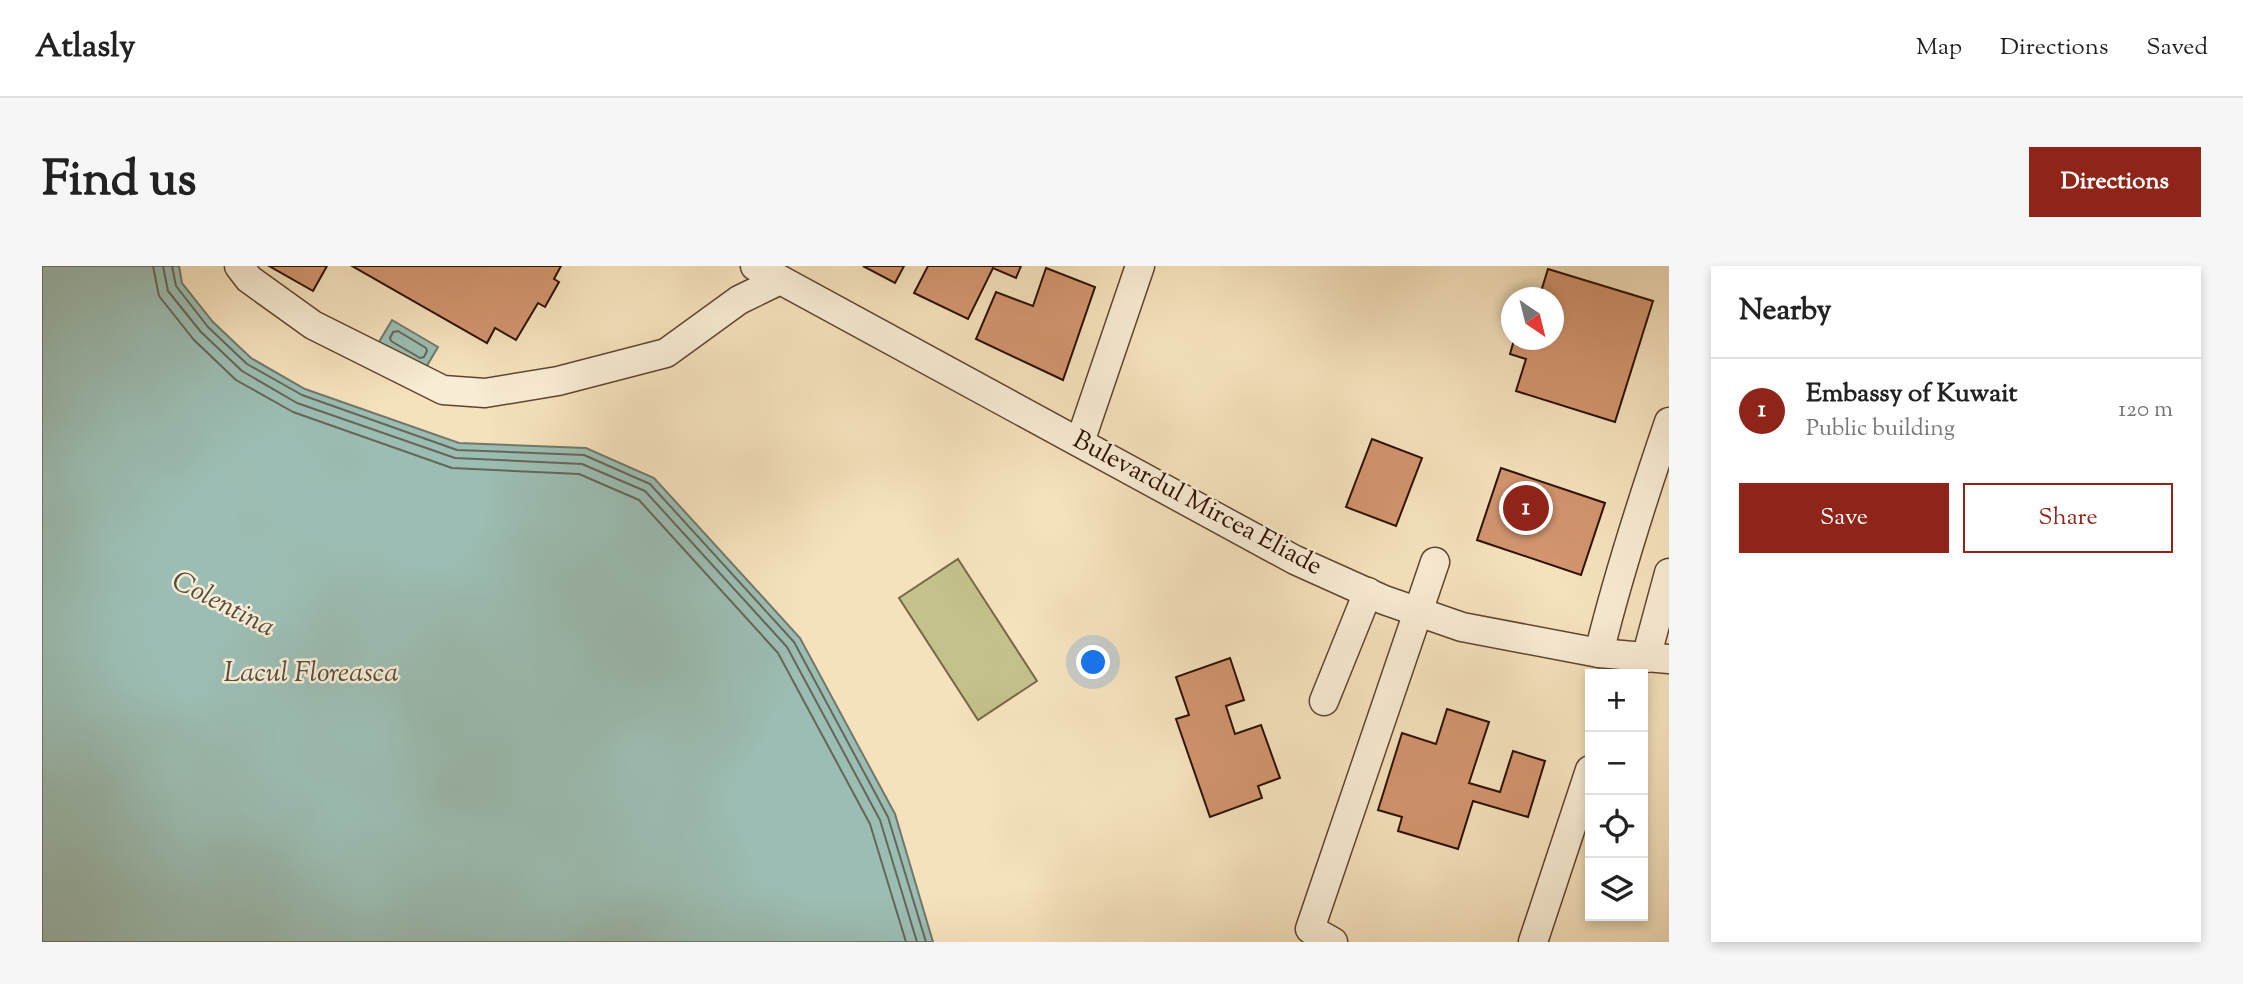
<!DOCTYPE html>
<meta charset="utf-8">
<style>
:root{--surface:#fff;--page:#f6f6f6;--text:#222;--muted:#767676;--line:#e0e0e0;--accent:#8f2418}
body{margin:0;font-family:"Sorts Mill Goudy",serif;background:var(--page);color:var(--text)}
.controls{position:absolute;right:21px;bottom:21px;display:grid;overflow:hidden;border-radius:0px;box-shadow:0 4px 10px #0003}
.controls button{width:63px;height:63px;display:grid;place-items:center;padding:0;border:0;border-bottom:2px solid var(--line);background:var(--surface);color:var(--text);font:35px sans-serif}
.compass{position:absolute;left:1459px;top:21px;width:63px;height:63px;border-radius:50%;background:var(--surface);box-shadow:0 4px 10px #0003;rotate:145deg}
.you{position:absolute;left:1052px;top:397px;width:24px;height:24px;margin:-18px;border:5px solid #fff;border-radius:50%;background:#1a73e8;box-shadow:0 0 0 10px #1a73e833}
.badge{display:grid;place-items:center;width:46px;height:46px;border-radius:50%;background:var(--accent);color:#fff;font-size:23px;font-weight:700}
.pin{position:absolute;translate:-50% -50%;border:4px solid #fff;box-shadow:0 2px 7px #0006}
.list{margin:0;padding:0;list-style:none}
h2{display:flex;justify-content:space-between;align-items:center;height:91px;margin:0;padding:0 28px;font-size:30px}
h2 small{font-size:23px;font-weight:400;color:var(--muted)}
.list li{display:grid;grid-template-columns:46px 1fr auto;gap:21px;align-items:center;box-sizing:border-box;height:105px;padding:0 28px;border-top:2px solid var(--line)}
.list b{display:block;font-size:26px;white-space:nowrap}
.list p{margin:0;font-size:23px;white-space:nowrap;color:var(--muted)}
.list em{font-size:23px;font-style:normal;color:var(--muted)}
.actions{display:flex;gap:14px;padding:21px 28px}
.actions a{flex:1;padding:16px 0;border:2px solid var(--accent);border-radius:0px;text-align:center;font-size:24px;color:var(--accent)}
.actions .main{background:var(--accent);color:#fff}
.icon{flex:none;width:38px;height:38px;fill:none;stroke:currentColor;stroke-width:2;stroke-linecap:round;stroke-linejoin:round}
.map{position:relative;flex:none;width:1627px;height:676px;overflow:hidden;border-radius:0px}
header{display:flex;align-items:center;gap:42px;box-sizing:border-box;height:98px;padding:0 35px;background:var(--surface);border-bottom:2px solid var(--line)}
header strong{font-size:33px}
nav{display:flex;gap:38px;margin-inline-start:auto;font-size:24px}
.intro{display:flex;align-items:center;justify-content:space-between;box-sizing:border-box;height:168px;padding:0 42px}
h1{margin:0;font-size:49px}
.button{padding:18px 32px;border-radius:0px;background:var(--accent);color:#fff;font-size:24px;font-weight:700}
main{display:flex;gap:42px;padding:0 42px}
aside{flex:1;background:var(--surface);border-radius:0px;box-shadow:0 4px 10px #0003}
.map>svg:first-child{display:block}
.grass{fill:#c4c18c;stroke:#786946;stroke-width:2}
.water{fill:#9cbdb3;stroke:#70786b;stroke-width:2}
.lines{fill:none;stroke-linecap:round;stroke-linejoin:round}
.shore{stroke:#64675a;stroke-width:2}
.building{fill:#d2956f;stroke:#2d1100;stroke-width:2}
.minor-casing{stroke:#5f452f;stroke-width:31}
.minor{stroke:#f8ecd4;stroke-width:28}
.labels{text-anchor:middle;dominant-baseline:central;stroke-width:5;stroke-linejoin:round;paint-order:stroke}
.street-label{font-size:26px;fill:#2d1100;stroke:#f8ecd4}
.water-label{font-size:28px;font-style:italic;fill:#544d3f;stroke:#f8ecd4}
</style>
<header>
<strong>Atlasly</strong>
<nav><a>Map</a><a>Directions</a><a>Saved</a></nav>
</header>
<div class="intro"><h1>Find us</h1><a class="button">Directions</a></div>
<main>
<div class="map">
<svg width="1627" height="676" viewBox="0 0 1627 676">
<rect width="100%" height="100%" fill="#f5e2bd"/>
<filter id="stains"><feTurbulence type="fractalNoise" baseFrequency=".00286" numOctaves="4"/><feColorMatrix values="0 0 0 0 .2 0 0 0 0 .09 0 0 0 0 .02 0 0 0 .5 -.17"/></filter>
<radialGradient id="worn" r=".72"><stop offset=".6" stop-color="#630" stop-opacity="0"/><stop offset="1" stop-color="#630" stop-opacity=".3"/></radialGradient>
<polygon class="grass" points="916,293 995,415 936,454 857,332"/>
<g class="water">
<polygon points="0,0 137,0 140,17 171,56 209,92 263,123 417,177 544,182 612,212 758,372 853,548 891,676 0,676"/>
<polygon points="350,54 396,81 383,103 337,76"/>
</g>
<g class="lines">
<g class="shore">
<polyline points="111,0 117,30 152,74 194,114 251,146 410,202 537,208 597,234 736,387 828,558 864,676"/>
<polyline points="121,0 126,25 159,66 200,105 255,137 413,192 540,198 603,225 745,381 838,554 875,676"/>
<polyline points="130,0 134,20 166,61 205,98 260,129 415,184 542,189 608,218 752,376 846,551 884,676"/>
<polygon points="356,65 384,82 385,85 382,91 378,92 349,75 348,72 351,66"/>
</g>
</g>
<g class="building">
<polygon points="227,0 285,0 271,25"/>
<polygon points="310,0 519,0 512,13 517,16 503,41 496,37 474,74 453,62 445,77"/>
<polygon points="821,0 862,0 853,17"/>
<polygon points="886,0 979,0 974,12 951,2 926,53 872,27"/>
<polygon points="1004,2 1053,21 1021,114 934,73 954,26 991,40"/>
<polygon points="1506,3 1611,35 1573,156 1474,125 1484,93 1468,88 1472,74 1512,74 1512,32 1497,32"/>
<polygon points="1330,173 1380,192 1354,260 1304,241"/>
<polygon points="1459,202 1563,237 1539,309 1435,274"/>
<polygon points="1188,392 1202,434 1184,440 1193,468 1219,459 1238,512 1216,520 1220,532 1168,551 1134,453 1147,449 1134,411"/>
<polygon points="1405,443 1447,456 1427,517 1458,526 1471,485 1503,495 1486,551 1431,535 1416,583 1356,565 1360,551 1336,544 1360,467 1394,478"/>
</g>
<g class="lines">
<g class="minor-casing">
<g id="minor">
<polyline points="197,0 207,13 271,59 401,124 443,127 516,115 624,87 697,34 738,14"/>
<polyline points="713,0 1253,294 1342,334 1420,361 1557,387 1627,393"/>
<polyline points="1038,176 1098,0"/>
<path d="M1557,387C1576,309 1601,232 1627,156"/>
<polyline points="1604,392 1627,307"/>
<polyline points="1282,435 1326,326"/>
<polyline points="1291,676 1268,663 1393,296"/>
<polyline points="1491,676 1548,504"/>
</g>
</g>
<use href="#minor" class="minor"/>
</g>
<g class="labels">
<g class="street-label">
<text transform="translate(1155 238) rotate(28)">Bulevardul Mircea Eliade</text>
</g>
<g class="water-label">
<text transform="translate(181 339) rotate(27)">Colentina</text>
<text x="269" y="408">Lacul Floreasca</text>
</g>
</g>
<rect width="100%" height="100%" filter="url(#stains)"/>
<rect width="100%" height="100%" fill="url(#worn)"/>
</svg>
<div class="controls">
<button>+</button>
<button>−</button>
<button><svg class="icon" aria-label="locate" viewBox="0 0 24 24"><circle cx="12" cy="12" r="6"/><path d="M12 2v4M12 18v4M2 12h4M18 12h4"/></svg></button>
<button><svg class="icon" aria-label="layers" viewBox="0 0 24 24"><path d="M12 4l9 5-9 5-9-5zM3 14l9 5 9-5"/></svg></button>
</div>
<svg class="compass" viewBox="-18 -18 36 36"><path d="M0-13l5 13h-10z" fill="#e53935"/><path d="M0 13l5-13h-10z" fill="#767676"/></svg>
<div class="you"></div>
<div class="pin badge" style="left:1484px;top:242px">1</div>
</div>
<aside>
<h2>Nearby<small></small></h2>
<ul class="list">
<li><span class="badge">1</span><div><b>Embassy of Kuwait</b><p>Public building</p></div><em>120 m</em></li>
</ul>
<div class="actions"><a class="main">Save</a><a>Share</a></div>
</aside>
</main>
